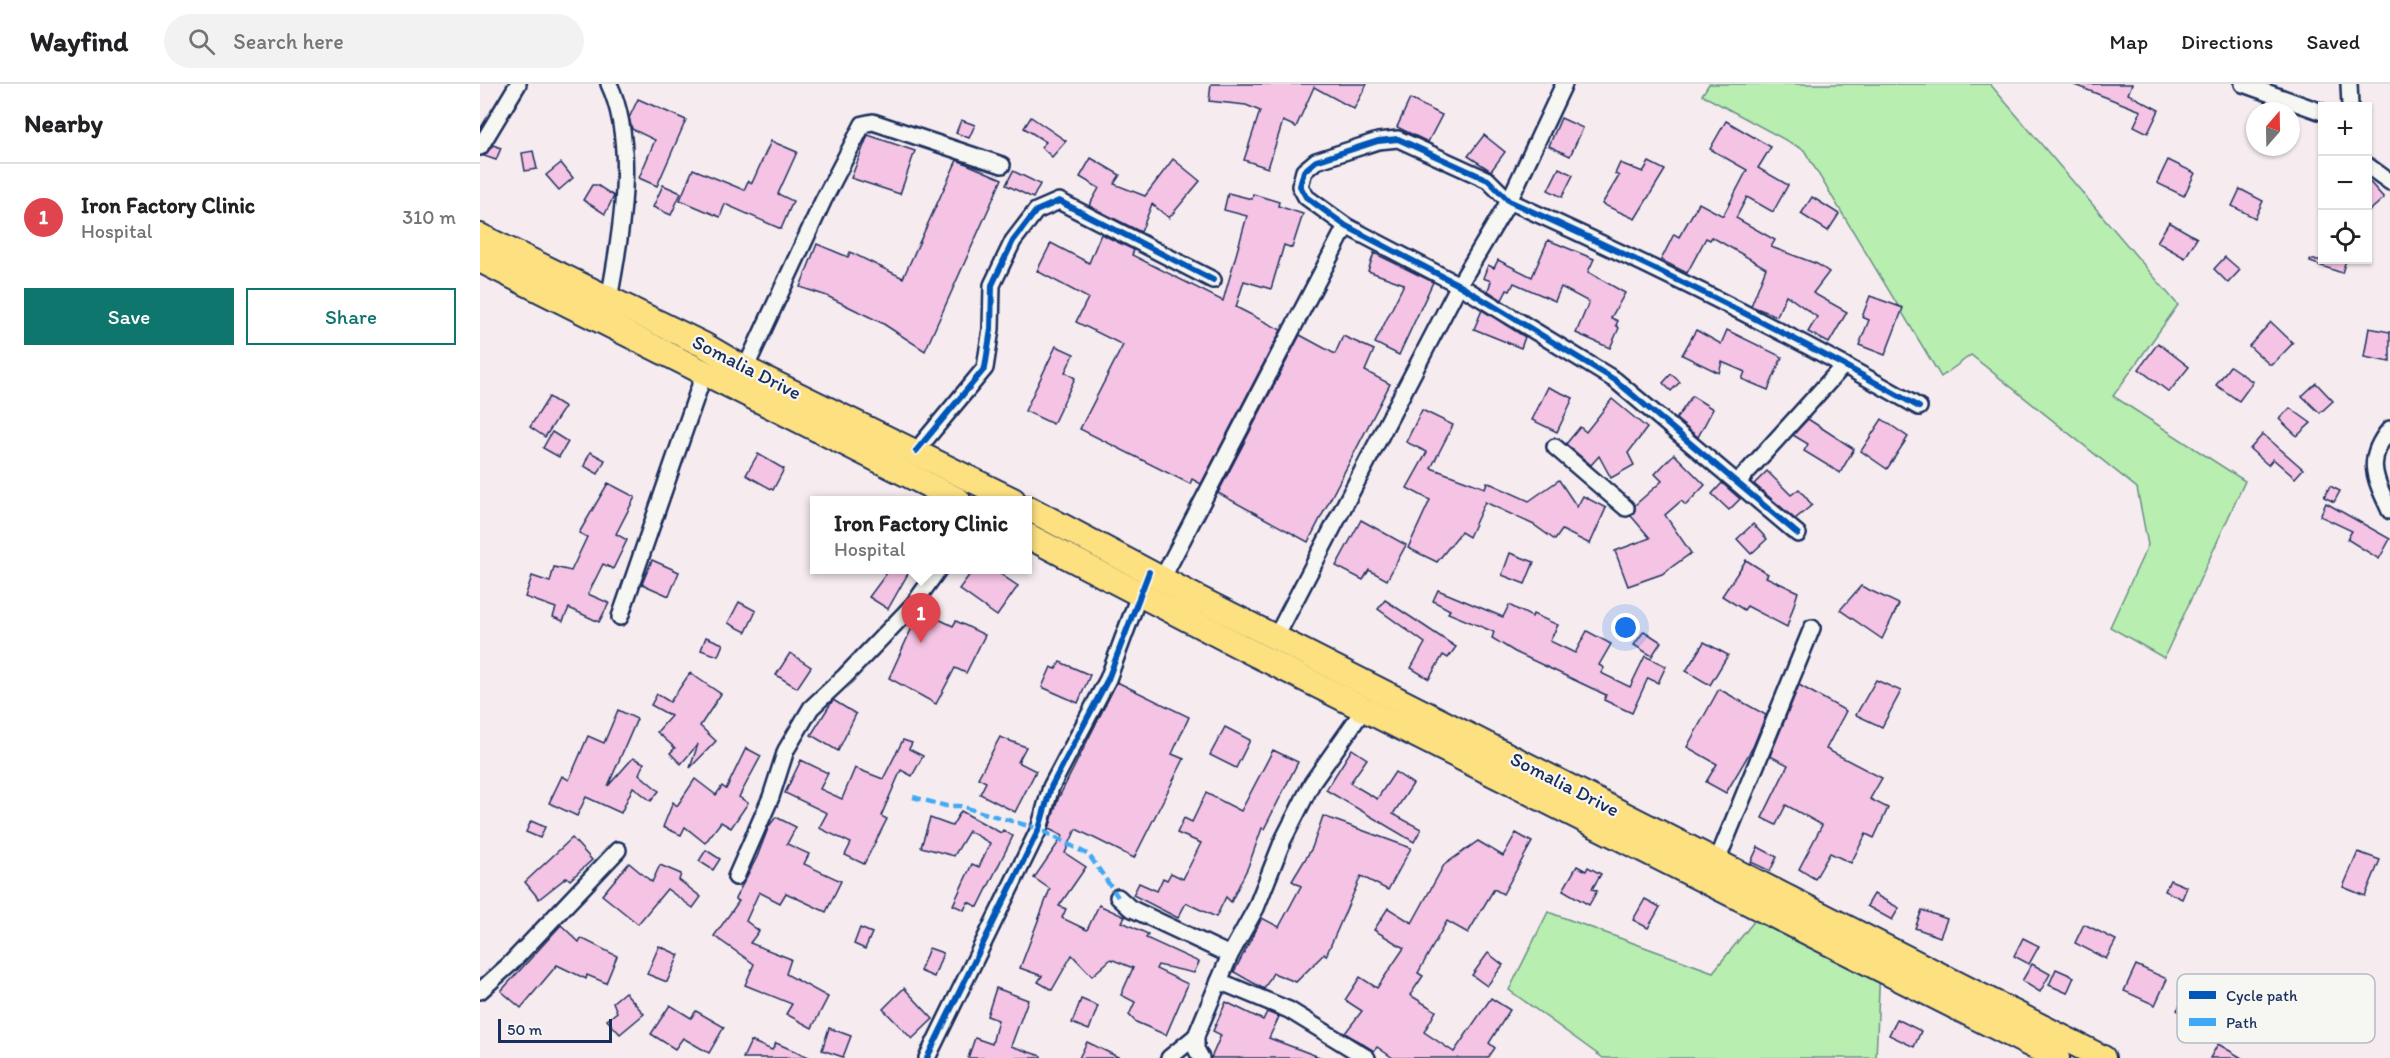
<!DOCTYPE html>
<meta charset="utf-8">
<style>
:root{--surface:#fff;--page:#f2f2f2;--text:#202124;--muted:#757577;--line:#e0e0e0;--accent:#0f766e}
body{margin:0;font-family:Itim,sans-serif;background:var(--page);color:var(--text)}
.controls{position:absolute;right:18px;top:18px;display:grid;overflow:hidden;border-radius:0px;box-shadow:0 2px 4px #0004}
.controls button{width:54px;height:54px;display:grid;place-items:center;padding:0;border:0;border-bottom:2px solid var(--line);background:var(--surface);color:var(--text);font:30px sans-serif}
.compass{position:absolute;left:1766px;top:18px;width:54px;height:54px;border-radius:50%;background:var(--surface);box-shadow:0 2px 4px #0004;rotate:20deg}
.scale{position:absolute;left:18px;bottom:15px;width:114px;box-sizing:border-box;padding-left:6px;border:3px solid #1b2f5e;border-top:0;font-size:16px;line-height:21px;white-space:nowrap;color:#1b2f5e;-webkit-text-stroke:4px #f6f6f2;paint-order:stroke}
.you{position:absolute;left:1146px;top:544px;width:21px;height:21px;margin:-15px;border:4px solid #fff;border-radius:50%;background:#1a73e8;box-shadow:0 0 0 9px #1a73e833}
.badge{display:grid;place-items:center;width:39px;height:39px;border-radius:50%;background:var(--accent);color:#fff;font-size:20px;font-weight:700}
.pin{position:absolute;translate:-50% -50px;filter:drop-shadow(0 2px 3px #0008)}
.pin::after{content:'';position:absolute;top:32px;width:21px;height:18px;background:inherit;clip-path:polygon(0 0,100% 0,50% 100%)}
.popup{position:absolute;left:330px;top:412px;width:222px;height:78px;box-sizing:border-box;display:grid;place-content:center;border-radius:0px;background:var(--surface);filter:drop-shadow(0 2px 4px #0005);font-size:20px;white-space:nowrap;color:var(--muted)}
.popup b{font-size:22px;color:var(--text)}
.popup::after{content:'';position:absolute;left:50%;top:100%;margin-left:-12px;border:12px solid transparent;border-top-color:var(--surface)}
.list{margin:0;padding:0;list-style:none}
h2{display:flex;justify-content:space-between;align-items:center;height:78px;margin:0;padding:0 24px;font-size:26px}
h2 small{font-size:20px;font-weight:400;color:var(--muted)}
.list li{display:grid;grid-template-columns:39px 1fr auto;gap:18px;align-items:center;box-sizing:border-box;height:108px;padding:0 24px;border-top:2px solid var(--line)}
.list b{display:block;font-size:22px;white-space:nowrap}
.list p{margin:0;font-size:20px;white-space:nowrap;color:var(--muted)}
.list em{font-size:20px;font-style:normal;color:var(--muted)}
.actions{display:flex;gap:12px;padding:18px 24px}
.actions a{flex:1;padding:14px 0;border:2px solid var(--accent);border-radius:0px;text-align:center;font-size:21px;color:var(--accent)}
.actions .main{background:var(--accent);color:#fff}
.icon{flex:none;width:33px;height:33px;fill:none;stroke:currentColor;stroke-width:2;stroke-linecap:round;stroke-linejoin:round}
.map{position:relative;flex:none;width:1910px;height:974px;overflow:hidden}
header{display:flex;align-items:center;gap:36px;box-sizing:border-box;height:84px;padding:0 30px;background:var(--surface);border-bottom:2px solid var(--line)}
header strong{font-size:28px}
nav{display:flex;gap:33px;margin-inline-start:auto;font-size:21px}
.search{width:420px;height:54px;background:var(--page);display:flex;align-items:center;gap:15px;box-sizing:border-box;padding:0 21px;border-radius:33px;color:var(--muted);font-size:22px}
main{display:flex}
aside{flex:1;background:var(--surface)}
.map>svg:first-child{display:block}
.green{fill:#b8eeb0;stroke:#6a8e87;stroke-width:1.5}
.building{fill:#f5c3e4;stroke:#1b2f5e;stroke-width:1.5}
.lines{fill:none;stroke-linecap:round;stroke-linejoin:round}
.street-casing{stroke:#1b2f5e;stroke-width:20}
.primary-casing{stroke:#1b2f5e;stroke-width:28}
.street{stroke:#f6f6f2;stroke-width:15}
.primary{stroke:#fde080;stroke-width:24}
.quiet{stroke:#3fa9f5;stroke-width:4.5;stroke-dasharray:9 4.5;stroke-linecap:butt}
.cycleway-casing{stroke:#f6f6f2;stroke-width:10}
.cycleway{stroke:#0057b8;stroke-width:6}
.labels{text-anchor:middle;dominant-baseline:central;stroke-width:4.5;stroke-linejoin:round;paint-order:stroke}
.street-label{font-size:20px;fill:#1b2f5e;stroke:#f6f6f2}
.key{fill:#f6f6f2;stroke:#b4bac6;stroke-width:1.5}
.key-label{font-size:16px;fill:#1b2f5e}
</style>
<header>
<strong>Wayfind</strong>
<div class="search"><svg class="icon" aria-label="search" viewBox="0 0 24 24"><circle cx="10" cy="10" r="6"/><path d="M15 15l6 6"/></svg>Search here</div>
<nav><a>Map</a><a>Directions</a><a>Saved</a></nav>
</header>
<main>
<aside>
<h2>Nearby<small></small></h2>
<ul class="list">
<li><span class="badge" style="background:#e0444e">1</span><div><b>Iron Factory Clinic</b><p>Hospital</p></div><em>310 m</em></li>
</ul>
<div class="actions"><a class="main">Save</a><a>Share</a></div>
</aside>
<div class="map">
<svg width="1910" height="974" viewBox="0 0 1910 974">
<rect width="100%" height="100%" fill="#f6ecef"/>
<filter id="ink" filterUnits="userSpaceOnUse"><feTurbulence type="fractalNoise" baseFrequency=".0167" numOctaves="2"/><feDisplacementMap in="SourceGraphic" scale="12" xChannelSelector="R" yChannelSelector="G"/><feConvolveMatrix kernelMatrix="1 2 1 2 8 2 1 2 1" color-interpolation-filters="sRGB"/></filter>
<g filter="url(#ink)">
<g class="green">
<polygon points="1229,0 1510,0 1698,221 1633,312 1765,397 1684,574 1630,543 1668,461 1657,404 1491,271 1461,293 1324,66 1222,11"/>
<polygon points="1284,825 1400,884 1396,974 1123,974 1029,906 1068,828 1233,888"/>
</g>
<g class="building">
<polygon points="731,0 887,0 874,25 834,3 816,43 803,37 788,84 764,76 780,27 766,21 729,17"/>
<polygon points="1592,0 1652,0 1648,10 1679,26 1668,49 1654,42 1661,27"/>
<polygon points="158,15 206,36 177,102 159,94 175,56 152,45 149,34"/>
<polygon points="930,15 962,31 948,58 917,43"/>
<polygon points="551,33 586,57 572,73 561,63 566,58 544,44"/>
<polygon points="1081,34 1103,44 1090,72 1069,62"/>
<polygon points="481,36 495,41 489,54 476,49"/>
<polygon points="1246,37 1291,63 1278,84 1308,101 1293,128 1267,113 1256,134 1295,156 1291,163 1337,180 1349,188 1333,209 1367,228 1349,259 1328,248 1337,233 1306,211 1297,232 1271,222 1286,184 1232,153 1230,156 1226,154 1207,189 1181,176 1194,150 1199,153 1219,119 1243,132 1267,86 1230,65"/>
<polygon points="388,51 435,67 420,110 371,94"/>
<polygon points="1004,51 1025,68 1011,87 988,72"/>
<polygon points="291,57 317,68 298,110 313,117 301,145 245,120 240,133 200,116 213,85 264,106 268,97 272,99"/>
<polygon points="13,61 21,64 16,76 4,72"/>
<polygon points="53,67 57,85 45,87 42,69"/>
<polygon points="611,74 640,91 634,100 665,112 693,75 720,97 689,134 672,120 661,148 609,122 619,104 600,93"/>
<polygon points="477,76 522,95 445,267 402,239 347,212 320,203 337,160 368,173 370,168 423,194"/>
<polygon points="1688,76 1715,89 1704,112 1677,99"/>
<polygon points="1169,78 1185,86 1155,135 1122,120 1139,92 1135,90 1140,79 1163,88"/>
<polygon points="81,79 93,94 79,106 66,91"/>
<polygon points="1079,84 1093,91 1082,113 1068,106"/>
<polygon points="533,87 560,100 553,114 526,101"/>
<polygon points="1887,95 1904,114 1887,129"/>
<polygon points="112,101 117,101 134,112 125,130 103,116"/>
<polygon points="183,101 201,109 191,131 173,123"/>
<polygon points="1760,105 1783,117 1775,134 1752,122"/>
<polygon points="748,109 772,115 773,110 799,118 798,122 823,130 812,164 804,161 791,205 764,197 756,223 801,246 721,400 712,395 710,400 600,345 643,261 596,238 608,214 557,187 571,159 609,179 621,150 654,166 652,171 743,217 767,132 744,126"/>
<polygon points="1332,113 1359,130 1348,147 1321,130"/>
<polygon points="1689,138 1717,154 1705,174 1677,158"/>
<polygon points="1068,156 1114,175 1108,188 1145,209 1131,234 1138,237 1136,241 1139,244 1130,264 1096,249 1109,218 1081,203 1075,217 1034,199 1030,207 1027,206 1022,216 1008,207 1011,197 1003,194 1008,181 1014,184 1018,176 1052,193"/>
<polygon points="894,169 953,198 919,271 895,259 924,200 888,187"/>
<polygon points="1745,173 1760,186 1748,199 1734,185"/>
<polygon points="1830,176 1866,176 1862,189 1830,178"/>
<polygon points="1390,212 1423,224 1405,271 1379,261 1389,236 1382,233"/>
<polygon points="1002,226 1045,253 1041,264 994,245"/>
<polygon points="1791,238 1813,259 1793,280 1789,280 1769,262"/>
<polygon points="1889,244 1910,248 1910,278 1884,273"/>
<polygon points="1216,246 1241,260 1247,246 1302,273 1288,306 1262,295 1265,288 1242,278 1239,289 1202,271"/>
<polygon points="820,251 855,270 863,252 894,266 885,287 910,300 828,458 738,409"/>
<polygon points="1678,259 1709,283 1689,308 1659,285"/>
<polygon points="576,262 594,270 585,288 595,294 573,340 545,327"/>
<polygon points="1750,282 1773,298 1759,317 1736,301"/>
<polygon points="1191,290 1200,298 1191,307 1183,299"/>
<polygon points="1836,299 1853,317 1840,329 1822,312"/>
<polygon points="1068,303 1093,314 1077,348 1052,336"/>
<polygon points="1212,312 1233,325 1218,353 1196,335"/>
<polygon points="69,313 85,323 65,353 50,343"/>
<polygon points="1132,315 1167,344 1148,369 1154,381 1131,394 1119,372 1111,381 1086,360 1100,343 1106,348"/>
<polygon points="1810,324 1831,339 1817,352 1799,335"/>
<polygon points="942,326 973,341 951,384 1005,404 1007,398 1049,417 1079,396 1097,423 1103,412 1126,424 1110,460 1082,446 1075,456 1054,441 1005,418 989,453 981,448 957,478 928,464 950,416 927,404 947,368 926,358"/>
<polygon points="1328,335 1374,365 1360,389 1324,367 1328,360 1313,351"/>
<polygon points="1402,335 1428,353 1407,385 1381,367"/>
<polygon points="72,348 88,358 79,373 63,364"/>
<polygon points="1783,350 1823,385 1815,394 1793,375 1788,381 1770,365"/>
<polygon points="110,368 125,376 118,390 104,382"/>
<polygon points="278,370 304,385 293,406 266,391"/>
<polygon points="1194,370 1225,401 1206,421 1201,417 1185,431 1211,469 1182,490 1148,502 1135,467 1170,454 1151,432 1155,426 1155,421 1182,397 1175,390"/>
<polygon points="1287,387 1311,411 1319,405 1332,421 1315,435 1274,400"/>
<polygon points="128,399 155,413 136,450 147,456 133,485 123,480 108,510 129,519 119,538 89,524 83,537 73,533 76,524 45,513 52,492 70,498 74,483 91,487 107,453 99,449"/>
<polygon points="1242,399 1260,415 1249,426 1232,410"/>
<polygon points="1850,402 1860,407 1854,418 1844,413"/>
<polygon points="1846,419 1910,455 1899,475 1867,455 1872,447 1840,432"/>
<polygon points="881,436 926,461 907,496 889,486 883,496 856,482"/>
<polygon points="1273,440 1287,455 1271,470 1257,455"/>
<polygon points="1030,469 1054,478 1045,500 1022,491"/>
<polygon points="172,476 199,488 189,512 162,500"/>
<polygon points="1266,476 1288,490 1286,493 1318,508 1307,543 1267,522 1264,526 1242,512"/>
<polygon points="409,486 430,486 408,525 389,513"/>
<polygon points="493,486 514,486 538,502 517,532 479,505"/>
<polygon points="1381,502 1419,520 1402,555 1360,526"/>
<polygon points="958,506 1023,533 1029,521 1052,533 1053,530 1078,541 1070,557 1095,569 1107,547 1131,560 1119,581 1124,584 1121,589 1150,603 1165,572 1186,582 1178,599 1168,594 1152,629 1124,616 1126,611 1035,568 1012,554 1014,548 968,529 970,526 953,517"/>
<polygon points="905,516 976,563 968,574 963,571 949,595 931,584 945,559 898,525"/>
<polygon points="259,518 276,527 266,548 248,539"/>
<polygon points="450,531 473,542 476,537 505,551 486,589 475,584 456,620 409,594 435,537 445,542"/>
<polygon points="1164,547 1181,558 1172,572 1154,561"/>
<polygon points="226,553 243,560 238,572 221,566"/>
<polygon points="1224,558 1248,571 1230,601 1206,587"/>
<polygon points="310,569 331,583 317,604 296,591"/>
<polygon points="580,578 610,591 598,619 562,603 571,583 576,585"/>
<polygon points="210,589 241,610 220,642 236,657 210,684 218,660 201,680 190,669 195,664 177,648 191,632 171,621 177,610 190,618"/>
<polygon points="1396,596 1421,607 1402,643 1376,631"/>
<polygon points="637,598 709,633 692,670 704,675 654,774 596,745 585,769 606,783 579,822 586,825 582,834 607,846 619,821 645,833 642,838 668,850 666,854 719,878 714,889 678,881 676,885 708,900 686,951 656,938 649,931 655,918 641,911 653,884 631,875 612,892 592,871 572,906 558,898 562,892 540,884 570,805 554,794 583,752 569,745 578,715"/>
<polygon points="1319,601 1366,627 1346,665 1402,694 1390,715 1408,724 1394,754 1386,750 1371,779 1350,769 1335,795 1319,785 1342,741 1306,721 1296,741 1282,734 1308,681 1290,672"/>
<polygon points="1239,605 1286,631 1273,663 1246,709 1226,698 1237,680 1207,663"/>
<polygon points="353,616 376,630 358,667 331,651"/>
<polygon points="138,626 157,635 128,702 153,674 164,679 159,690 179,707 171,717 153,703 141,729 106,713 97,732 69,719 82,692 89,696 108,652 124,659"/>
<polygon points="745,643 770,656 756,684 730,671"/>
<polygon points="520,653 546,663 538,678 556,687 535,728 500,710 506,698 498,694"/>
<polygon points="423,656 432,659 429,665 443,672 432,692 421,686 401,732 407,735 384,780 365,771 371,759 339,744 347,729 305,709 321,676 348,689 340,705 362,715 375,684 403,695"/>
<polygon points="266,664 281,672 259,713 268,719 251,744 241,738 225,759 205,743 201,751 183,743 193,718 197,722 215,695 236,711 242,702 246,705"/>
<polygon points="872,665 887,675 870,699 897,715 915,688 933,700 913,730 941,745 934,758 846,706"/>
<polygon points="793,666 818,678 784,745 782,744 768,783 751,818 746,813 736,833 706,819 698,834 653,811 659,799 677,807 683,794 687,796 691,789 703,795 721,759 697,749 704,734 712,738 726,709 761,727"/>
<polygon points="481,727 521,749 523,746 533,752 498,823 488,818 484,826 473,821 492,780 499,783 510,759 489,747 474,772 441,763 450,734 472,742"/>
<polygon points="843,732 931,764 908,806 881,792 846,872 844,870 816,898 793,889 784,905 754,888 782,834 799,843 821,802 812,797 832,764"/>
<polygon points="296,733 316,743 307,760 329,770 324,780 361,797 346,828 306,809 300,819 279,808 266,837 279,847 270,859 311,875 306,890 348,913 332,944 306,930 312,920 265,901 274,880 234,852 259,817 255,815 277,773 289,742"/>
<polygon points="51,737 65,743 60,754 46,748"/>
<polygon points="1036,749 1052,758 1023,810 1014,805 988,849 967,837 938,889 943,892 930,911 956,927 944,948 974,968 1011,914 1030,926 1009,959 1015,964 1008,974 913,974 897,963 894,967 865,949 882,927 865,916 880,893 897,904 924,864 894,846 908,824 932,839 964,781 998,757 1023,772"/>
<polygon points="92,754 112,776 90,796 87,793 59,815 45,798"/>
<polygon points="1278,763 1297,773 1290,787 1271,778"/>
<polygon points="226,766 240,775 233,786 219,777"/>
<polygon points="1878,768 1900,776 1885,812 1863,803"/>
<polygon points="149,779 172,798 180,781 201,790 199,796 221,813 213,824 187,805 158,840 122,811"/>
<polygon points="1097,782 1106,787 1108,783 1121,790 1112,805 1117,807 1109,821 1083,806"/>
<polygon points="1690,796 1707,803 1702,815 1685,807"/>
<polygon points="1394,810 1419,824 1412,836 1387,822"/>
<polygon points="1165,815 1180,823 1168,844 1153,836"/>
<polygon points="1442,826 1467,835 1460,853 1435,844"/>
<polygon points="1604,840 1636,856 1626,875 1595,859"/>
<polygon points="81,841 99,858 101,854 137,872 126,899 107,891 106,895 77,881 41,924 21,907"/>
<polygon points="380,844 392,849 385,865 374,860"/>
<polygon points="1543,854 1559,862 1549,880 1534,872"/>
<polygon points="179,862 199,871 187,898 167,890"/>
<polygon points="449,864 463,869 454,893 440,887"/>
<polygon points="1008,869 1023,881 1007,902 992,891"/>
<polygon points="1552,880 1570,890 1560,908 1542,897"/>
<polygon points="1656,881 1687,895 1675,921 1644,907"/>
<polygon points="1576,885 1594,893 1587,909 1569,901"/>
<polygon points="1718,894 1759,921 1738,952 1697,926"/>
<polygon points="424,904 453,935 432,955 403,925"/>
<polygon points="516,904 548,916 531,962 561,972 561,974 488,974 495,954 512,960 518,936 507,932"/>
<polygon points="145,908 164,930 140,950 127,936 137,928 133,918"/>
<polygon points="601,915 618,922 609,946 592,939"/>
<polygon points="746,918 783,936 787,928 799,933 789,954 842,974 731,974 741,951 733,947"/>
<polygon points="190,921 211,934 216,927 244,943 229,969 203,954 195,965 171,950"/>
<polygon points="1417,935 1441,947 1434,963 1409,951"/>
<polygon points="349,944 371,952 363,973 342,966"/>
<polygon points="271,957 292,966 296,959 331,974 263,974"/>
<polygon points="607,958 640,974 599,974"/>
<polygon points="1738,960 1762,974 1730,974"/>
</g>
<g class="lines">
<g class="street-casing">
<g id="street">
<path d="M129,0C157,59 141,152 129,215"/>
<polyline points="1763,0 1842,28"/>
<polyline points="1869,0 1870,22"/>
<polyline points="0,63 38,0"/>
<polyline points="1888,82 1910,98"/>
<polyline points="265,285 343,117 383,40 393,38 522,81"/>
<path d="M1910,345C1884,376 1895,394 1910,427"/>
<polyline points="1075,363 1146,424"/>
<polyline points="436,367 505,284 511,245 512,201 533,157 556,127 579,117 733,196"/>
<polyline points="1258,398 1364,281"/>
<path d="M1318,450L1135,296L979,201L866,142L826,113L820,102L824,87L836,77L898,57L918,55L1008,96L1029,117C1169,180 1306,247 1439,323"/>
<polyline points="682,495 866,142"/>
<polyline points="140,533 225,287"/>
<polyline points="796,553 979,201 1029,117 1084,0"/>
<polyline points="1237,777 1332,544"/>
<polyline points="256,793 291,713 306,666 331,624 365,592 433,521 458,486"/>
<polyline points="638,813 650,824 750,871"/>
<polyline points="739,897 809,926 887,974"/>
<polyline points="0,907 30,880 138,766"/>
<polyline points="447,974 559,745 571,703 628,595 662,503"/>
<polyline points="689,974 716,952"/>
<polyline points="721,974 716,965 716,952 750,871 776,824 803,756 832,699 884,625"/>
</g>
</g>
<g class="primary-casing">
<g id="primary">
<polyline points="0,152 224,261 265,285 533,416"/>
<polyline points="0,176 478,416"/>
<polyline points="548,424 712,511 1623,974"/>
<polyline points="548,452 769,567 1577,974"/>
</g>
</g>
<use href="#street" class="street"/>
<use href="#primary" class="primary"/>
<polyline class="quiet" points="433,713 466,722 480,722 559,745 609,771 638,813"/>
<g class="cycleway-casing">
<g id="cycleway">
<polyline points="436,367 505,284 511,245 512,201 533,157 556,127 579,117 733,196"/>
<path d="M1318,450L1135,296L979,201L866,142L826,113L820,102L824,87L836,77L898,57L918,55L1008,96L1029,117C1169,180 1306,247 1439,323"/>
<polyline points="447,974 559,745 571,703 628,595 669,488"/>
</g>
</g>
<use href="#cycleway" class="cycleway"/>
</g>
</g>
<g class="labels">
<g class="street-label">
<text transform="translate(267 283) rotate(27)">Somalia Drive</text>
<text transform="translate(1085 700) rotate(27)">Somalia Drive</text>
</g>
</g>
<rect x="1697" y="890" width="198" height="69" rx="9" class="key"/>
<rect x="1709" y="907" width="27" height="8" fill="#0057b8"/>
<rect x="1709" y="934" width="27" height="8" fill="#3fa9f5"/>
<g class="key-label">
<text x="1746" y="917">Cycle path</text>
<text x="1746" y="944">Path</text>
</g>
</svg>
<div class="controls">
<button>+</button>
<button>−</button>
<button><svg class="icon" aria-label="locate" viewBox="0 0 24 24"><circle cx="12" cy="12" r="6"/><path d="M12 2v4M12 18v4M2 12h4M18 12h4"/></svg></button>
</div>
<svg class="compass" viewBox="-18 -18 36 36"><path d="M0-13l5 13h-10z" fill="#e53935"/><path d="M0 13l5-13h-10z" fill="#757577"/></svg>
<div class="scale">50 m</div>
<div class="you"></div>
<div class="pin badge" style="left:441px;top:559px;background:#e0444e">1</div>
<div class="popup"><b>Iron Factory Clinic</b>Hospital</div>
</div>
</main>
